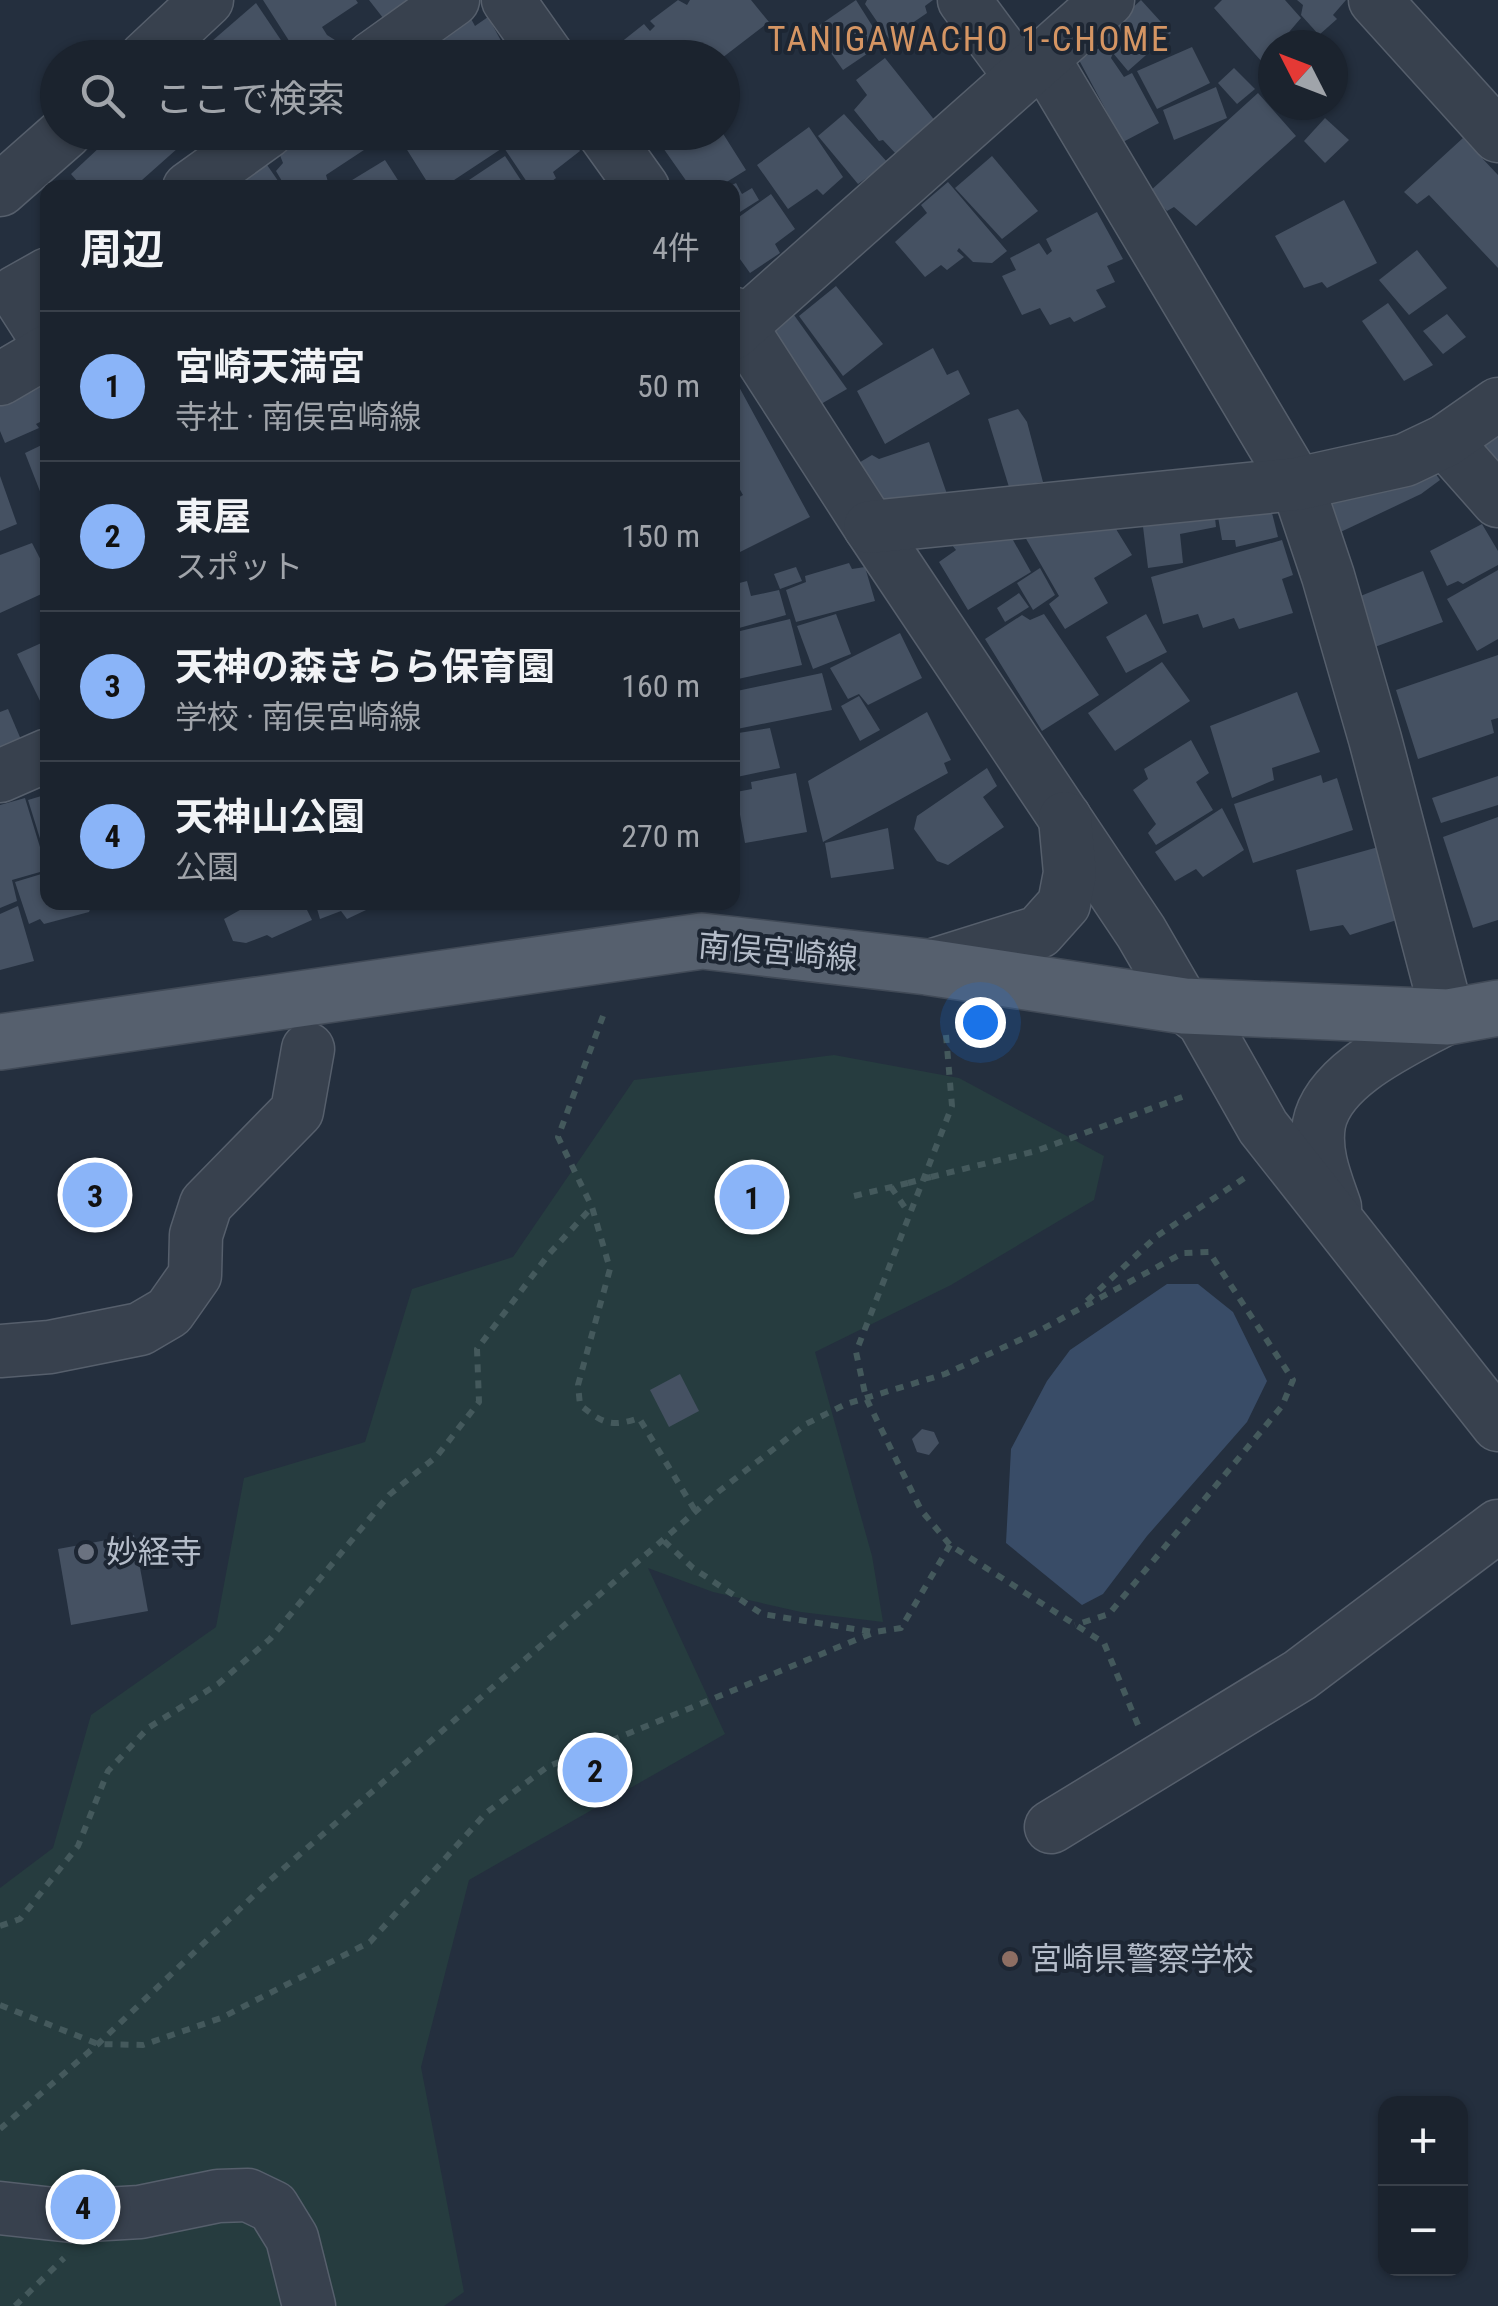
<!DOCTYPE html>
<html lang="ja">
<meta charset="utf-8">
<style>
:root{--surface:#1b232e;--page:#282f3a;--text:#f1f3f6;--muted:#a0a4aa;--line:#39404a;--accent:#8ab4f8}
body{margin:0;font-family:"Roboto Condensed","Noto Sans JP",sans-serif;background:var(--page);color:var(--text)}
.controls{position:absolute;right:30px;bottom:30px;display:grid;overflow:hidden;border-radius:20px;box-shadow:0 2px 8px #0004}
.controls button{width:90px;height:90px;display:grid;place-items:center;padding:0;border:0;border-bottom:2px solid var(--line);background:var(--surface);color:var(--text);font:50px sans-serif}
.compass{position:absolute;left:1258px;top:30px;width:90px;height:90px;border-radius:50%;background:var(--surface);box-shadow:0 2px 8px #0004;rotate:312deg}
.you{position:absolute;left:980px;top:1022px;width:35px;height:35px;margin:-25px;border:8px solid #fff;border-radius:50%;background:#1a73e8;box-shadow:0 0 0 15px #1a73e833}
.badge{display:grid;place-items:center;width:65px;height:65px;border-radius:50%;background:var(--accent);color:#111;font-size:32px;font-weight:700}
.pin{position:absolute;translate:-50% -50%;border:5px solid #fff;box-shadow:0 2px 10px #0006}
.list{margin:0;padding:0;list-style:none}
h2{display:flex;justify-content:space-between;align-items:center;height:130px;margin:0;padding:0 40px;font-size:42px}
h2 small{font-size:32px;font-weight:400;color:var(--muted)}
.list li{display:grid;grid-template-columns:65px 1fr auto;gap:30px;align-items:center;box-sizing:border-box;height:150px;padding:0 40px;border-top:2px solid var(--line)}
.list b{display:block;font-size:38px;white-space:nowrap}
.list p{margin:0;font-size:32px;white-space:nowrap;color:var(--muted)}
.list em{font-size:32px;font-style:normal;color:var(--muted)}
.icon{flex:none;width:55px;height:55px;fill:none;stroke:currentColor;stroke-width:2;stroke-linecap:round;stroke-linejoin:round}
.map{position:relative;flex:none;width:1498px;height:2306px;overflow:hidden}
.search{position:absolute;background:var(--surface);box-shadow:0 2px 8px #0004;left:40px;top:40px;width:700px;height:110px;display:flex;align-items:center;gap:25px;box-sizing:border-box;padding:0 35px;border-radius:55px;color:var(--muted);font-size:38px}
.panel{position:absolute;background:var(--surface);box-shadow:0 2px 8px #0004;left:40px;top:180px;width:700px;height:730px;border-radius:20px}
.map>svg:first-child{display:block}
.green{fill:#263c3f}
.water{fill:#394c67}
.building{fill:#455162}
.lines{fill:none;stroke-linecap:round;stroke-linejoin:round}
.minor-casing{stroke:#565f6c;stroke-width:55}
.major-casing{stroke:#414a57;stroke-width:58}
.path{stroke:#44595c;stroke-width:6;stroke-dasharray:8 8;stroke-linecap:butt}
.minor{stroke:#38414e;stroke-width:52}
.major{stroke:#56606e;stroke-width:55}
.path-bridge{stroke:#44595c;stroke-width:6;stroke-dasharray:8 8;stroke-linecap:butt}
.worship-dot{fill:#6b7280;stroke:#1d2633;stroke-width:4}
.education-dot{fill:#8d6e63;stroke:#1d2633;stroke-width:4}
.labels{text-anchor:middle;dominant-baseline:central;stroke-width:8;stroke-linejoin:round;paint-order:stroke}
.street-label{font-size:32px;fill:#b4bcc9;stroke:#1d2633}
.poi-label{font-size:32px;fill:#b4bcc9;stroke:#1d2633;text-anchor:start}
.neighbourhood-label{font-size:35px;letter-spacing:2.5px;fill:#d59563;stroke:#1d2633}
</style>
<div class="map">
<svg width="1498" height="2306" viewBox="0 0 1498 2306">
<rect width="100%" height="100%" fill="#242f3e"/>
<polygon class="green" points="834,1055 959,1078 1104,1156 1094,1200 951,1285 815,1352 872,1556 883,1622 801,1612 713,1592 648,1568 725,1734 469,1880 421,2067 464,2292 444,2306 0,2306 0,1888 53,1848 91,1715 216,1627 244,1478 365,1442 412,1289 513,1257 634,1080"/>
<polygon class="water" points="1167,1284 1198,1284 1233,1312 1267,1381 1247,1422 1147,1536 1103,1594 1082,1605 1006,1543 1011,1449 1047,1381 1070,1350"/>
<g class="building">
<polygon points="263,0 356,0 358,3 322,27 327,35 346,47 330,58 300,58"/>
<polygon points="369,0 425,0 387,23"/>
<polygon points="678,0 687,5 690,0 751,0 769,22 722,58 614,58 610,51 644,24 650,31 655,26 650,21"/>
<polygon points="856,0 883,43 843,70 814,29"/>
<polygon points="867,0 933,0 925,6 927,13 889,39 865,4"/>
<polygon points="1141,0 1171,33 1128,71 1113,53 1111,58 1124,77 1132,73 1159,123 1123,142 1079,60 1103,46 1100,38"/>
<polygon points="1222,0 1285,0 1301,18 1278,45 1273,45 1273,51 1263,63 1214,8"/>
<polygon points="1297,0 1346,0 1333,15 1337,19 1319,35 1301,15 1303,5"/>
<polygon points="256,3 293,58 201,58 197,54"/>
<polygon points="470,17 475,26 488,17 505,48 491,58 425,58 421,49"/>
<polygon points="1192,47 1210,83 1157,109 1137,71"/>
<polygon points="885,58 936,122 897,155 883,140 879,141 854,110 867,95 856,80"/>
<polygon points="1234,68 1255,89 1237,104 1218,83"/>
<polygon points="1216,87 1227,118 1174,140 1163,110"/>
<polygon points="1258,93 1296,136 1196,226 1174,207 1167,211 1149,192"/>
<polygon points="844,114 888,163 858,184 818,136"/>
<polygon points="1325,118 1349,140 1325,163 1304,141"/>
<polygon points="809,127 843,177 823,195 817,189 788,209 757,165"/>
<polygon points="116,132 196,132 133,188 83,188 71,174"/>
<polygon points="284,132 356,132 367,148 326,175 328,182 321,188 286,188 276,171 283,163 274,140"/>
<polygon points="383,132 407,132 391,144"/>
<polygon points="424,132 490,132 497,143 494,145 497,144 501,149 442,188 431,188 404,145"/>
<polygon points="515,132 568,132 580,151 553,172 556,178 543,188 531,188 500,142"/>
<polygon points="677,132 722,132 746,170 717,188 701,188 695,180 687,182 661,145"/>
<polygon points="1463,138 1498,175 1498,268 1429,195 1417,204 1404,192"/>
<polygon points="505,156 526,188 457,188"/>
<polygon points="992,156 1038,211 1002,239 955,188"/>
<polygon points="385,160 403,188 339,188"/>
<polygon points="265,162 283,188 209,188"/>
<polygon points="948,182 1007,251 992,263 973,262 959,248 957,251 964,257 947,270 941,265 925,277 895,242 927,213 921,205"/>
<polygon points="736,183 742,194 752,188 759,200 732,217 732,185"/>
<polygon points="771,194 795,229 775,244 780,253 750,273 732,248 732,222"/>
<polygon points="1344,200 1377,263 1327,288 1322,282 1304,288 1275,236"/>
<polygon points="1097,212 1123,259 1107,266 1115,282 1096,290 1106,307 1074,322 1070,317 1050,325 1040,308 1022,315 1002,276 1016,270 1010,258 1039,243 1047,255 1052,251 1046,239"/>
<polygon points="1417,250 1447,288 1409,315 1379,280"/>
<polygon points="836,286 883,344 843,376 799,316"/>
<polygon points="1388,303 1433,365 1404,381 1362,321"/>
<polygon points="1447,314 1466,337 1443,354 1423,331"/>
<polygon points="794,315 847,389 821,404 772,335"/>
<polygon points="933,348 947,375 958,370 970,394 885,444 857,391"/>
<polygon points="732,374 810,517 732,556 732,501 743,495 732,476"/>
<polygon points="48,380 48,418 36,424 39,428 5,443 0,431 0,389"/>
<polygon points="1498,408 1498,464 1467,428"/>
<polygon points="1018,409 1027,422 1043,482 1009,487 988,419"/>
<polygon points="48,442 48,497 43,499 25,453"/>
<polygon points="929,442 947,494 888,516 857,464 872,455 879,459"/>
<polygon points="1433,470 1440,480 1421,494 1330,537 1313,505"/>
<polygon points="0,476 17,524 0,531"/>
<polygon points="1213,500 1216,527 1180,534 1183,563 1148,568 1141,510"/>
<polygon points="1216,505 1270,505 1278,537 1236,547 1235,540 1222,540"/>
<polygon points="1103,508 1132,555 1094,578 1108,603 1065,629 1049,604 1059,596 1021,530"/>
<polygon points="1004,524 1031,572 968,610 939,562 956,550 952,545"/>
<polygon points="1482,524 1498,551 1498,565 1463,584 1458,581 1447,586 1430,551"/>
<polygon points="1282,540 1293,575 1282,579 1293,613 1239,629 1234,618 1203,628 1198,614 1163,624 1151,577"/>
<polygon points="32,543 48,574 48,591 0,613 0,555"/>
<polygon points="849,563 852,569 865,567 875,601 796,622 786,590 806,582 805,576"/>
<polygon points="796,567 802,581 780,589 774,574"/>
<polygon points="1040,568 1055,595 1033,610 1017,583"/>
<polygon points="1498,570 1498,639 1477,651 1447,599"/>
<polygon points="1423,571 1443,622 1372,648 1353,599"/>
<polygon points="747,581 751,596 779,590 786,615 732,630 732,585"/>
<polygon points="1019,593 1029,607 1005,622 997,608"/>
<polygon points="836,614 851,654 813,669 797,626"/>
<polygon points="1044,614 1099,695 1042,731 985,639 1022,615 1030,620"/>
<polygon points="1146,614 1167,652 1126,673 1106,637"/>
<polygon points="790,619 802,665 738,679 732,659 732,633"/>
<polygon points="900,633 922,678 868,705 859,694 848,699 830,668"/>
<polygon points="48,640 48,717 17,654"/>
<polygon points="1498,655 1498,718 1491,720 1494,733 1418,759 1396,690"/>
<polygon points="1162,662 1190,701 1115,751 1088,713"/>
<polygon points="822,673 832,710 732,730 732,692"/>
<polygon points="1297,692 1320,752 1272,768 1274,780 1232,798 1210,726"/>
<polygon points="859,696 880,730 860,741 841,706"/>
<polygon points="8,709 22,742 0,751 0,712"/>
<polygon points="927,712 951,760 944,763 948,773 823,842 808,781"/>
<polygon points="770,728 780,768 732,778 732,734"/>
<polygon points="1191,740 1209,773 1196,782 1213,810 1156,845 1148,833 1156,824 1133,790 1148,779 1144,769"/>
<polygon points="987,768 997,786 983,797 1004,827 948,865 937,861 914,829 917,816"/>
<polygon points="796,773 807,832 745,843 736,792 752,789 751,782"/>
<polygon points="1321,775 1323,783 1337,778 1353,830 1253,863 1234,804"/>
<polygon points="1498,776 1498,805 1441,823 1432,798"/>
<polygon points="48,794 48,861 47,861 28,800"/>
<polygon points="25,798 47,870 12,880 17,901 0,908 0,805"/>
<polygon points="1222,808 1244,850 1203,877 1196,869 1175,881 1155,852"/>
<polygon points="1498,817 1498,920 1473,928 1443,837"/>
<polygon points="888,828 894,869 831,878 825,843"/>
<polygon points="1382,846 1403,918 1350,935 1343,925 1310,931 1296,870"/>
<polygon points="48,872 48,902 93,902 89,912 44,924 40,919 29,924 15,882"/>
<polygon points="254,902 303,902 312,920 272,938 267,935 246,943 233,941 224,919"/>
<polygon points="315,902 383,902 347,919 341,911 320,919"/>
<polygon points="18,906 34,961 0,970 0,914"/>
<polygon points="680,1374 699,1411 669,1427 650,1390"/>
<polygon points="922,1429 934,1432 939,1443 929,1455 917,1452 912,1439"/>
<polygon points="134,1535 148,1611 71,1625 58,1549"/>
<polygon points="591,1758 603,1761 608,1772 599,1784 587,1781 581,1769"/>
</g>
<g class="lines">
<g class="minor-casing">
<g id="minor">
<polyline points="508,0 549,58"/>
<polyline points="964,0 1021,77"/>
<polyline points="1375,0 1498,136"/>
<polyline points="145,58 207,0"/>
<polyline points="372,58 453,0"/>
<path d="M1043,58L1297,484L1328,576L1375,739L1448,1017C1407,1040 1329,1073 1319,1124C1314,1153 1326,1181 1335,1207"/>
<polyline points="603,132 643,188"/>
<polyline points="189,188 267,132"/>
<polyline points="0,190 66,132"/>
<polyline points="48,274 16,292 48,342"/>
<polyline points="732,313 870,527 1141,932 1184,1006 1203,1021 1263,1127 1498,1425"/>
<polyline points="732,334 1108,0"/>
<polyline points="0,379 48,351"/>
<polyline points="1445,441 1498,501"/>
<polyline points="870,527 1297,484 1405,460 1445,441 1498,404"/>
<polyline points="0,776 48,755"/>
<polyline points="927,967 1039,932 1064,904 1070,873 1065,818"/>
<polyline points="0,1351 50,1347 140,1329 169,1312 195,1275 196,1235 206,1204 297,1111 308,1049"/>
<polyline points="1051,1827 1300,1675 1498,1526"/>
<polyline points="0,2208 72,2216 140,2212 218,2196 248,2195 273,2207 292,2238 309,2306"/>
</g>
</g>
<g class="major-casing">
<polyline id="major" points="0,1042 702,941 927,967 1184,1006 1448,1017 1498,1008"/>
</g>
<g class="path">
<path d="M603,1016L558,1137L592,1207L610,1269L578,1385L580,1405C603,1423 610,1428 639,1418L696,1512"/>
<polyline points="946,1035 952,1106 856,1352 866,1398 921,1510 950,1545 1104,1643 1138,1725"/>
<polyline points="931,1177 1036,1151 1185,1096"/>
<polyline points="891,1187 908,1212"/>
<polyline points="854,1196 908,1183"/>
<polyline points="1087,1301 1157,1236 1246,1177"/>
<polyline points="664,1541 693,1568 762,1614 873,1632"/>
<polyline points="0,1926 20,1919 78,1846 108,1771 148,1728 218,1684 270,1639 389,1495 437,1456 479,1402 477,1349 549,1254 592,1207"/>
<polyline points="0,2005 98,2044 143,2045 221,2018 370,1942 486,1813 547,1767 875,1632 901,1628 950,1545"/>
<polyline points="0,2129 98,2044 269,1881 718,1492 806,1424 846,1404 945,1374 1035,1333 1183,1253 1209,1252 1293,1380 1282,1406 1109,1614 1075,1625"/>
<polyline points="15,2306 64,2258"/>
</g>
<use href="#minor" class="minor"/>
<use href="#major" class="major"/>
<polyline class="path-bridge" points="908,1183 931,1177"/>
</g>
<circle class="worship-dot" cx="86" cy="1552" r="10"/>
<circle class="education-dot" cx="1010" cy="1959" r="10"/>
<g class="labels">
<g class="street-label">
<text transform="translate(778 952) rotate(5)">南俣宮崎線</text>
</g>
<g class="poi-label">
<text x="106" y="1552">妙経寺</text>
<text x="1030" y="1959">宮崎県警察学校</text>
</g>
<g class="neighbourhood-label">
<text x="969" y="39">TANIGAWACHO 1-CHOME</text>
</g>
</g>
</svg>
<div class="controls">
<button>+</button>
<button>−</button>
</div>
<svg class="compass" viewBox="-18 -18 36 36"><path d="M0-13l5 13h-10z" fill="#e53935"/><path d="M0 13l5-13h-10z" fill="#a0a4aa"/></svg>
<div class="you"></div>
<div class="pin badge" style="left:752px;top:1197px">1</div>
<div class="pin badge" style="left:595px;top:1770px">2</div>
<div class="pin badge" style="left:95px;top:1195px">3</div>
<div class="pin badge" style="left:83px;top:2207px">4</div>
<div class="search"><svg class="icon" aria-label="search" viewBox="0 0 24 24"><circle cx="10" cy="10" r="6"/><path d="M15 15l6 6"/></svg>ここで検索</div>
<section class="panel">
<h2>周辺<small>4件</small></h2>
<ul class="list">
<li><span class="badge">1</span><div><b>宮崎天満宮</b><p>寺社 · 南俣宮崎線</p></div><em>50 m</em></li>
<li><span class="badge">2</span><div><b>東屋</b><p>スポット</p></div><em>150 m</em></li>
<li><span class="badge">3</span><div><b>天神の森きらら保育園</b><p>学校 · 南俣宮崎線</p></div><em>160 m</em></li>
<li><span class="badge">4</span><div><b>天神山公園</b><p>公園</p></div><em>270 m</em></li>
</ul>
</section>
</div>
